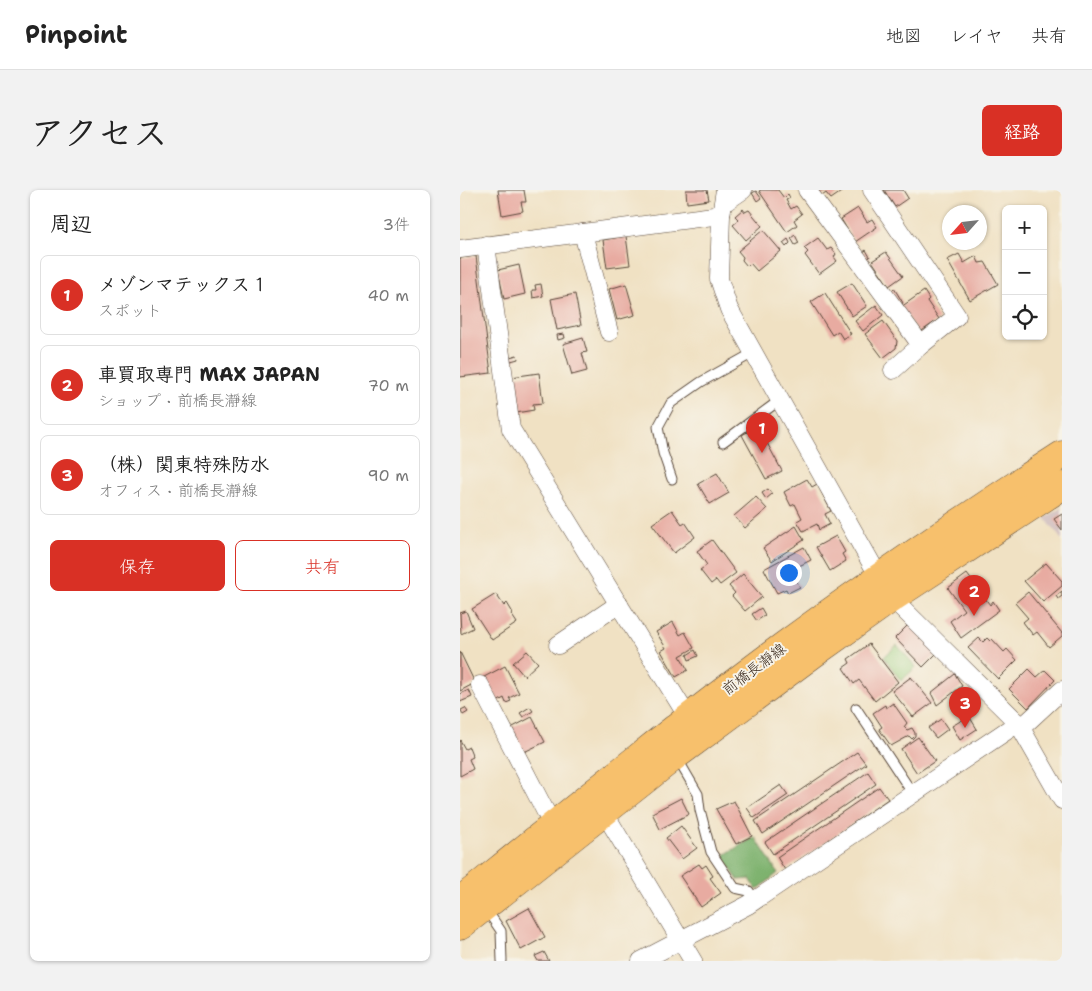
<!DOCTYPE html>
<html lang="ja">
<meta charset="utf-8">
<style>
:root{--surface:#fff;--page:#f2f2f2;--text:#222;--muted:#767676;--line:#e0e0e0;--accent:#d93025}
body{margin:0;font-family:"Shantell Sans","Klee One",sans-serif;background:var(--page);color:var(--text)}
.controls{position:absolute;right:15px;top:15px;display:grid;overflow:hidden;border-radius:8px;box-shadow:0 1px 4px #0004}
.controls button{width:45px;height:45px;display:grid;place-items:center;padding:0;border:0;border-bottom:1px solid var(--line);background:var(--surface);color:var(--text);font:25px sans-serif}
.compass{position:absolute;left:482px;top:15px;width:45px;height:45px;border-radius:50%;background:var(--surface);box-shadow:0 1px 4px #0004;rotate:243deg}
.you{position:absolute;left:328px;top:382px;width:18px;height:18px;margin:-12px;border:4px solid #fff;border-radius:50%;background:#1a73e8;box-shadow:0 0 0 8px #1a73e833}
.badge{display:grid;place-items:center;width:32px;height:32px;border-radius:50%;background:var(--accent);color:#fff;font-size:16px;font-weight:700}
.pin{position:absolute;translate:-50% -41px;filter:drop-shadow(0 1px 2px #0008)}
.pin::after{content:'';position:absolute;top:26px;width:18px;height:15px;background:inherit;clip-path:polygon(0 0,100% 0,50% 100%)}
.list{margin:0;padding:0;list-style:none}
h2{display:flex;justify-content:space-between;align-items:center;height:65px;margin:0;padding:0 20px;font-size:21px}
h2 small{font-size:16px;font-weight:400;color:var(--muted)}
.list li{display:grid;grid-template-columns:32px 1fr auto;gap:15px;align-items:center;box-sizing:border-box;height:80px;margin:0 10px 10px;padding:0 10px;border:1px solid var(--line);border-radius:8px}
.list b{display:block;font-size:19px;white-space:nowrap}
.list p{margin:0;font-size:16px;white-space:nowrap;color:var(--muted)}
.list em{font-size:16px;font-style:normal;color:var(--muted)}
.actions{display:flex;gap:10px;padding:15px 20px}
.actions a{flex:1;padding:11px 0;border:1px solid var(--accent);border-radius:8px;text-align:center;font-size:18px;color:var(--accent)}
.actions .main{background:var(--accent);color:#fff}
.icon{flex:none;width:28px;height:28px;fill:none;stroke:currentColor;stroke-width:2;stroke-linecap:round;stroke-linejoin:round}
.map{position:relative;flex:none;width:602px;height:771px;overflow:hidden;border-radius:8px}
header{display:flex;align-items:center;gap:30px;box-sizing:border-box;height:70px;padding:0 25px;background:var(--surface);border-bottom:1px solid var(--line)}
header strong{font-size:24px}
nav{display:flex;gap:28px;margin-inline-start:auto;font-size:18px}
.intro{display:flex;align-items:center;justify-content:space-between;box-sizing:border-box;height:120px;padding:0 30px}
h1{margin:0;font-size:35px}
.button{padding:12px 22px;border-radius:8px;background:var(--accent);color:#fff;font-size:18px;font-weight:700}
main{display:flex;gap:30px;padding:0 30px}
aside{flex:1;background:var(--surface);border-radius:8px;box-shadow:0 1px 4px #0004}
.map>svg:first-child{display:block}
.industrial{fill:#d1bfbf}
.green{fill:#9ed080;stroke:#6c7d4f}
.forest{fill:#7eb26e;stroke:#5c6e46}
.building{fill:#e8aba1}
.lines{fill:none;stroke-linecap:round;stroke-linejoin:round}
.service-casing{stroke:#564537;stroke-width:11}
.minor-casing{stroke:#564537;stroke-width:19}
.primary-casing{stroke:#564537;stroke-width:29}
.service{stroke:#fff;stroke-width:9}
.minor{stroke:#fff;stroke-width:18}
.primary{stroke:#f7c06c;stroke-width:28}
.labels{text-anchor:middle;dominant-baseline:central;stroke-width:4;stroke-linejoin:round;paint-order:stroke}
.street-label{font-size:15px;fill:#3b2a1e;stroke:#f7f3e8}
</style>
<header>
<strong>Pinpoint</strong>
<nav><a>地図</a><a>レイヤ</a><a>共有</a></nav>
</header>
<div class="intro"><h1>アクセス</h1><a class="button">経路</a></div>
<main>
<aside>
<h2>周辺<small>3件</small></h2>
<ul class="list">
<li><span class="badge">1</span><div><b>メゾンマテックス１</b><p>スポット</p></div><em>40 m</em></li>
<li><span class="badge">2</span><div><b>車買取専門 MAX JAPAN</b><p>ショップ · 前橋長瀞線</p></div><em>70 m</em></li>
<li><span class="badge">3</span><div><b>（株）関東特殊防水</b><p>オフィス · 前橋長瀞線</p></div><em>90 m</em></li>
</ul>
<div class="actions"><a class="main">保存</a><a>共有</a></div>
</aside>
<div class="map">
<svg width="602" height="771" viewBox="0 0 602 771">
<rect width="100%" height="100%" fill="#f7f3e8"/>
<filter id="ink" filterUnits="userSpaceOnUse"><feTurbulence type="fractalNoise" baseFrequency=".02" numOctaves="2"/><feDisplacementMap in="SourceGraphic" scale="10" xChannelSelector="R" yChannelSelector="G"/><feConvolveMatrix kernelMatrix="1 2 1 2 8 2 1 2 1" color-interpolation-filters="sRGB"/></filter>
<filter id="wash" filterUnits="userSpaceOnUse"><feTurbulence type="fractalNoise" baseFrequency=".0096" numOctaves="4" result="noise"/><feDisplacementMap in="SourceGraphic" scale="20" xChannelSelector="R" yChannelSelector="G"/><feGaussianBlur stdDeviation="1.12" result="paint"/><feColorMatrix in="noise" values="0 0 0 0 0 0 0 0 0 0 0 0 0 0 0 0 0 1.4 0 .05"/><feComposite in="paint" operator="in"/></filter>
<g filter="url(#wash)">
<rect width="100%" height="100%" fill="#f0e1c3"/>
<polygon class="industrial" points="602,318 602,350 585,328"/>
<polygon class="green" points="437,455 456,477 441,491 424,467"/>
<polygon class="forest" points="295,647 318,683 297,700 290,689 278,690 262,666"/>
<g id="blocks">
<g class="building">
<polygon points="38,0 64,0 66,12 61,12 63,21 42,25"/>
<polygon points="226,0 247,0 249,10 227,13"/>
<polygon points="301,0 318,0 324,8 328,4 330,8 326,10 331,19 336,16 342,24 334,30 337,35 327,42 299,1"/>
<polygon points="358,0 384,0 371,9 366,3 362,6"/>
<polygon points="424,0 443,0 448,8 435,17"/>
<polygon points="296,1 301,8 297,11 292,3"/>
<polygon points="398,18 407,32 412,29 417,37 395,52 381,29"/>
<polygon points="283,19 285,22 289,20 302,36 286,50 273,35 279,30 275,26"/>
<polygon points="303,40 321,61 297,81 290,73 287,76 282,70 283,67 278,61"/>
<polygon points="335,45 339,53 335,55 331,48"/>
<polygon points="166,46 170,75 147,78 143,50"/>
<polygon points="358,48 367,60 371,58 376,64 374,67 377,71 359,84 345,65 348,62 344,58"/>
<polygon points="328,49 330,53 326,57 323,53"/>
<polygon points="406,60 410,67 407,69 402,63"/>
<polygon points="426,62 443,86 429,96 412,71"/>
<polygon points="499,64 504,73 516,66 519,73 525,72 538,94 510,110 487,70"/>
<polygon points="16,66 31,183 0,187 0,68"/>
<polygon points="59,75 65,104 44,109 38,80"/>
<polygon points="392,93 407,116 392,126 377,102"/>
<polygon points="81,94 83,106 73,108 72,100 76,100 75,95"/>
<polygon points="166,94 175,125 157,130 149,99"/>
<polygon points="434,98 443,113 440,115 431,101"/>
<polygon points="464,101 469,109 467,111 479,129 459,143 441,117"/>
<polygon points="365,103 391,144 383,149 378,141 372,145 351,112"/>
<polygon points="115,104 121,135 97,140 91,109"/>
<polygon points="416,115 423,125 403,141 395,131"/>
<polygon points="423,131 437,151 436,158 423,168 405,144"/>
<polygon points="104,144 105,148 98,150 97,145"/>
<polygon points="123,148 127,162 122,163 127,181 112,185 103,154"/>
<polygon points="57,165 58,169 51,171 50,167"/>
<polygon points="79,183 83,213 73,214 74,220 56,223 51,187"/>
<polygon points="298,236 322,281 306,289 282,245"/>
<polygon points="257,283 269,303 250,314 238,294"/>
<polygon points="347,289 352,297 357,294 371,321 365,324 370,334 359,340 357,334 343,341 337,331 342,328 335,314 331,316 324,302"/>
<polygon points="308,299 312,304 306,309 302,303"/>
<polygon points="296,307 307,319 285,338 274,326"/>
<polygon points="212,320 222,334 225,332 235,347 214,363 192,334"/>
<polygon points="602,324 602,340 594,329"/>
<polygon points="336,336 344,350 312,371 303,358"/>
<polygon points="376,346 385,362 382,364 386,371 370,381 356,357"/>
<polygon points="252,350 276,383 260,395 256,390 251,394 240,380 247,375 237,361"/>
<polygon points="344,357 351,370 333,379 338,388 335,389 340,397 328,403 326,399 317,403 304,379"/>
<polygon points="586,373 602,391 602,396 583,412 564,391"/>
<polygon points="283,384 302,407 285,421 272,406 275,403 269,396"/>
<polygon points="507,384 530,415 533,411 539,420 501,448 490,431 504,420 488,398"/>
<polygon points="602,401 602,406 598,409 596,406"/>
<polygon points="568,402 602,443 602,446 589,457 577,442 573,445 563,432 568,428 555,413"/>
<polygon points="36,404 44,416 47,413 53,423 51,424 57,433 32,450 12,419"/>
<polygon points="301,418 305,425 297,431 292,424"/>
<polygon points="6,421 13,438 1,444 0,423"/>
<polygon points="213,432 220,445 225,442 234,458 220,466 228,480 216,487 201,461 206,458 196,442"/>
<polygon points="449,434 477,463 463,477 435,448"/>
<polygon points="519,448 523,452 527,448 530,451 532,449 544,462 547,459 557,470 538,489 508,458"/>
<polygon points="409,454 438,492 415,511 399,490 394,494 383,478 390,473 388,469"/>
<polygon points="235,460 238,466 229,470 227,465"/>
<polygon points="67,461 78,473 64,486 53,473"/>
<polygon points="0,462 15,493 0,501"/>
<polygon points="45,476 59,503 49,508 51,511 46,513 44,508 37,512 24,487"/>
<polygon points="569,479 577,487 585,480 595,490 568,518 549,499"/>
<polygon points="495,484 502,496 477,515 471,503"/>
<polygon points="451,487 472,513 453,527 432,501"/>
<polygon points="9,500 12,507 0,512 0,504"/>
<polygon points="433,513 447,533 444,537 447,540 452,538 455,543 455,546 452,549 449,546 431,556 419,539 422,537 413,523 425,515 426,518"/>
<polygon points="70,517 73,521 63,527 60,523"/>
<polygon points="5,518 8,522 3,525 1,520"/>
<polygon points="509,526 517,539 500,550 492,536"/>
<polygon points="72,527 85,552 64,562 51,538"/>
<polygon points="481,529 488,539 476,548 468,538"/>
<polygon points="458,547 475,571 457,583 441,559"/>
<polygon points="0,550 5,559 9,557 13,567 9,569 13,579 0,586"/>
<polygon points="397,562 406,574 303,644 295,631"/>
<polygon points="408,582 416,594 313,664 305,652"/>
<polygon points="321,595 328,605 294,628 287,618"/>
<polygon points="419,597 428,609 325,680 317,667"/>
<polygon points="221,608 229,624 200,639 192,623"/>
<polygon points="274,611 292,646 276,654 256,619"/>
<polygon points="221,636 237,658 222,669 206,648"/>
<polygon points="239,674 242,678 246,675 253,686 250,688 261,703 241,717 220,686"/>
<polygon points="69,718 85,747 61,760 46,731"/>
<polygon points="84,762 89,771 78,771 75,766"/>
</g>
</g>
</g>
<g filter="url(#ink)">
<use href="#blocks" fill-opacity="0" stroke="#564537" stroke-width="1"/>
<g class="lines">
<g class="service-casing">
<g id="service">
<polyline points="263,252 320,210"/>
<polyline points="212,289 203,263 198,237 211,213 241,192 293,163"/>
<polyline points="396,518 453,604"/>
<polyline points="217,568 238,604 240,620 251,662 275,698 289,701 295,710"/>
<polyline points="26,719 41,741 42,771"/>
</g>
</g>
<g class="minor-casing">
<g id="minor">
<polyline points="265,0 261,25 259,89 269,119 419,387"/>
<polyline points="347,0 461,155 433,180"/>
<polyline points="412,0 497,126 461,155"/>
<polyline points="264,13 283,0"/>
<polyline points="123,43 149,142"/>
<polyline points="26,55 51,239 229,529"/>
<polyline points="0,59 261,25"/>
<polyline points="432,408 558,533 602,610"/>
<polyline points="98,455 159,414"/>
<polyline points="20,495 93,636"/>
<polyline points="561,538 602,500"/>
<polyline points="144,622 233,771"/>
<polyline points="181,771 288,715 558,533"/>
</g>
</g>
<g class="primary-casing">
<g id="primary">
<path d="M0,711C105,626 210,540 318,460C410,392 506,327 602,265"/>
<polyline points="0,736 215,566 353,464 432,408 602,296"/>
</g>
</g>
<use href="#service" class="service"/>
<use href="#minor" class="minor"/>
<use href="#primary" class="primary"/>
</g>
</g>
<g class="labels">
<g class="street-label">
<text transform="translate(294 479) rotate(-37)">前橋長瀞線</text>
</g>
</g>
</svg>
<div class="controls">
<button>+</button>
<button>−</button>
<button><svg class="icon" aria-label="locate" viewBox="0 0 24 24"><circle cx="12" cy="12" r="6"/><path d="M12 2v4M12 18v4M2 12h4M18 12h4"/></svg></button>
</div>
<svg class="compass" viewBox="-18 -18 36 36"><path d="M0-13l5 13h-10z" fill="#e53935"/><path d="M0 13l5-13h-10z" fill="#767676"/></svg>
<div class="you"></div>
<div class="pin badge" style="left:302px;top:263px">1</div>
<div class="pin badge" style="left:514px;top:426px">2</div>
<div class="pin badge" style="left:505px;top:538px">3</div>
</div>
</main>
